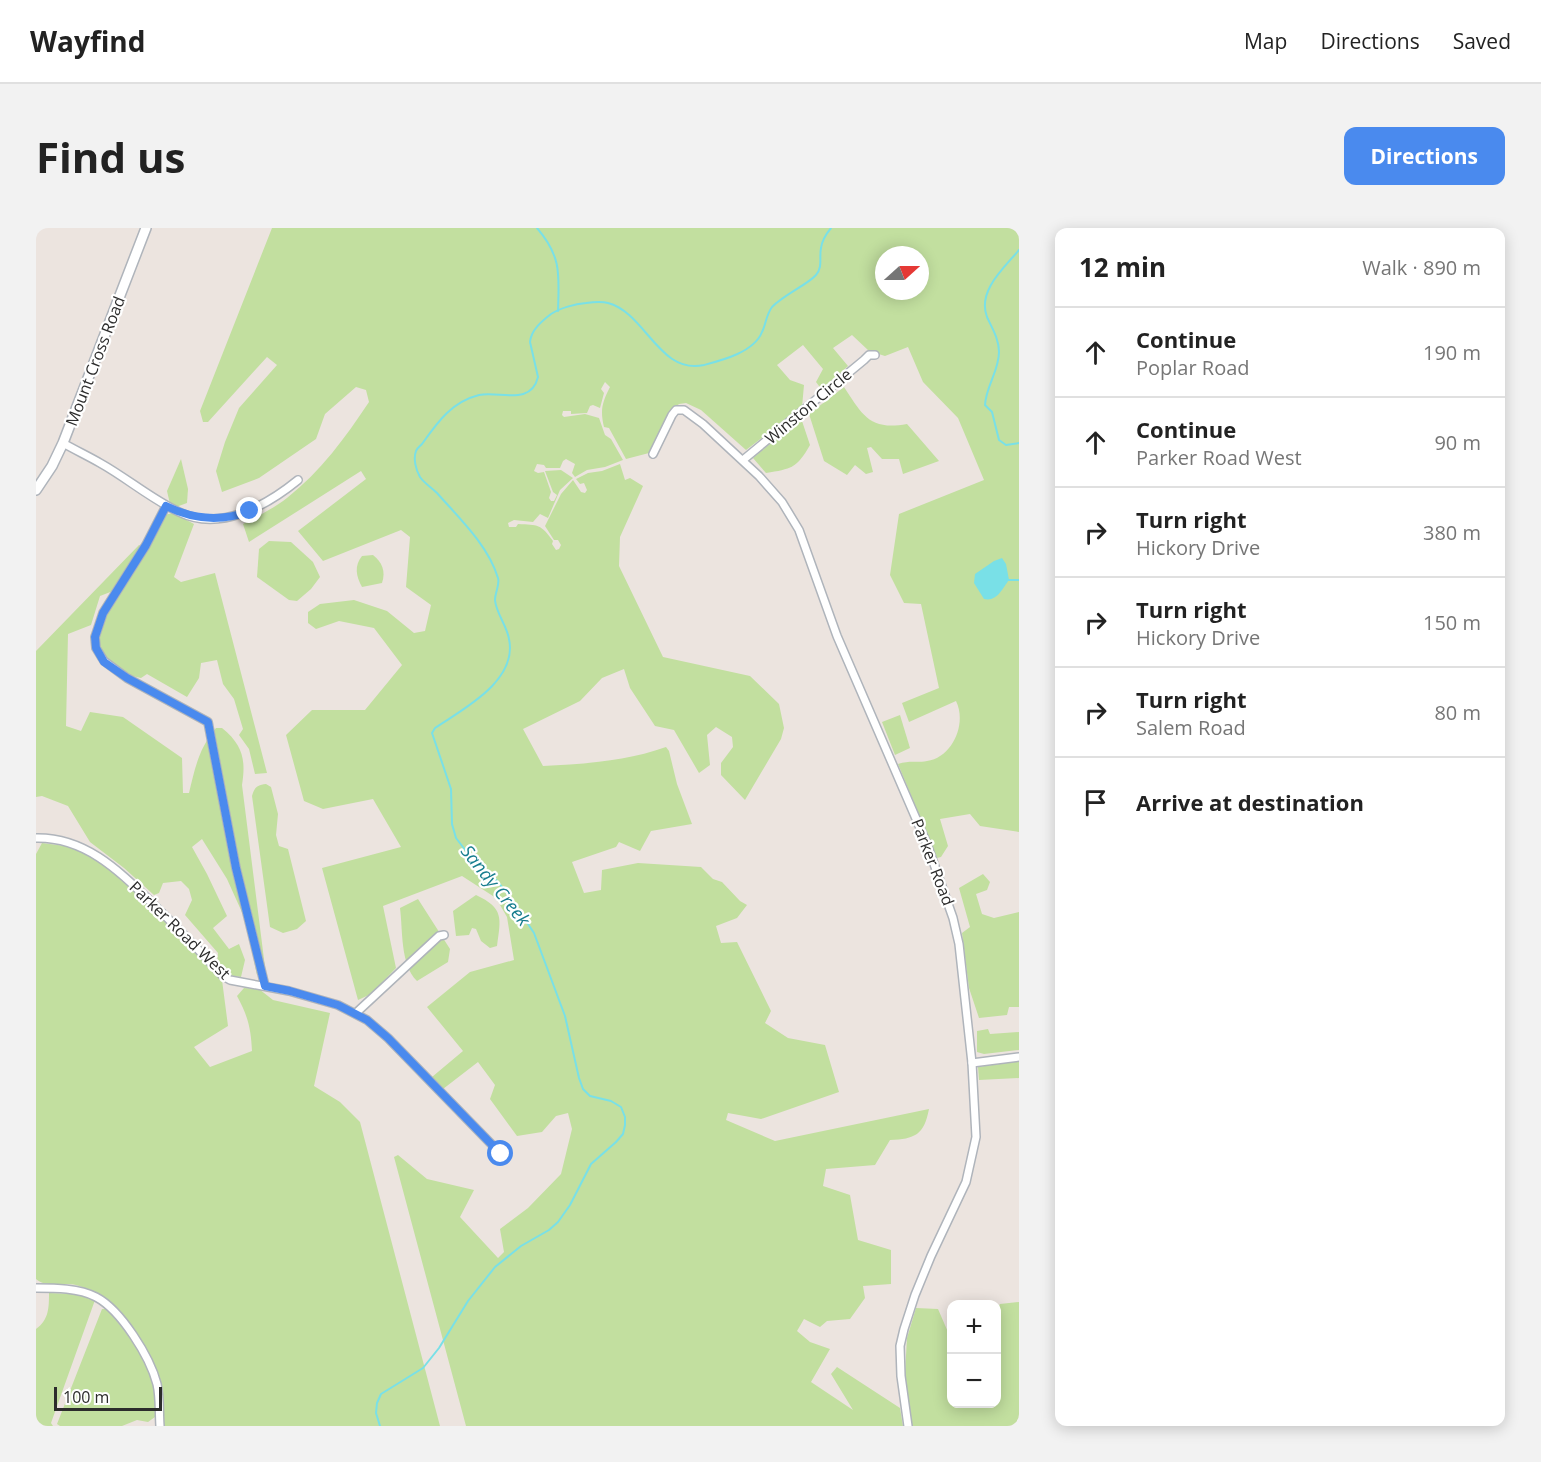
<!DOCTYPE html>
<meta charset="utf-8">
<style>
:root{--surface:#fff;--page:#f2f2f2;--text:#222;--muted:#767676;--line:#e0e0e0;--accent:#4a8aee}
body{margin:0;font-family:"Open Sans",sans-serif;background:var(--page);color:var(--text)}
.controls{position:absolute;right:18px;bottom:18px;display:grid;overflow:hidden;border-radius:12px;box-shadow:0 3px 15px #0003}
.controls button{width:54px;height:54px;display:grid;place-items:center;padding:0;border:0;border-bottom:2px solid var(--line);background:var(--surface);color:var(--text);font:30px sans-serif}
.compass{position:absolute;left:839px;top:18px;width:54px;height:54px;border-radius:50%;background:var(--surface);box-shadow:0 3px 15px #0003;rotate:69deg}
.scale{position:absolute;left:18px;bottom:15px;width:108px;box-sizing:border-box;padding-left:6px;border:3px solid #2c2c2c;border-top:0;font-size:16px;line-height:21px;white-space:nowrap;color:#2c2c2c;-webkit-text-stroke:4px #fff;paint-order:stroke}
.stop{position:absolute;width:18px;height:18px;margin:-14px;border:4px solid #4a8aee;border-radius:50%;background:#fff}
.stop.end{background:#4a8aee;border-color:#fff;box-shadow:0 2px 6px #0008}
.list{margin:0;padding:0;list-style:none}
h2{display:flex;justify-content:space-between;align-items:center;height:78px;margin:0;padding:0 24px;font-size:26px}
h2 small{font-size:20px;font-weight:400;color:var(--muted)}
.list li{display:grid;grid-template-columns:39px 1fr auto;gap:18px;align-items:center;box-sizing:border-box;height:90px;padding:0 24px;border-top:2px solid var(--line)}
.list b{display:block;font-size:22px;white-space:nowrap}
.list p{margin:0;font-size:20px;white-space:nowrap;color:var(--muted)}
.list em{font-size:20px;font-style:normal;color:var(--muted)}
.icon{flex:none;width:33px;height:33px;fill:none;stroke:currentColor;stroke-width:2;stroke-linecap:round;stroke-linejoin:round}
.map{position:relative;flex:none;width:983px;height:1198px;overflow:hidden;border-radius:12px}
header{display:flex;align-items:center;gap:36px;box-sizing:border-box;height:84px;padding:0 30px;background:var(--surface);border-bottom:2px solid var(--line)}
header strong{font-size:28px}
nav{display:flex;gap:33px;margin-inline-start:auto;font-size:21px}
.intro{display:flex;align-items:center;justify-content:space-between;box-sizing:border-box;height:144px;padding:0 36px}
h1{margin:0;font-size:42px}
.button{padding:15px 27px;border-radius:12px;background:var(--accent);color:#fff;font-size:21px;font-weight:700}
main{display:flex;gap:36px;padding:0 36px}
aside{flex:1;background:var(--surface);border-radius:12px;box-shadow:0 3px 15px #0003}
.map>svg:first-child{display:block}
.green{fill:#c2df9f;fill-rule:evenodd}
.water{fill:#79e0e7}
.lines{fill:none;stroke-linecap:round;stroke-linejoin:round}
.stream{stroke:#79e0e7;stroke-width:2}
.minor-casing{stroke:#afb4bb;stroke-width:10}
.secondary-casing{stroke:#afb4bb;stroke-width:12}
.minor{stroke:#fff;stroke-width:7}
.secondary{stroke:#fff;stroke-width:9}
.route{stroke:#4a8aee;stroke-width:8}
.labels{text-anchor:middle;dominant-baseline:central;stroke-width:4.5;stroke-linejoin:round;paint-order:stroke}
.street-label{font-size:16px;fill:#2c2c2c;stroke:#fff}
.water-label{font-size:18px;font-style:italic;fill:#177d8e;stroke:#fff}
</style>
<header>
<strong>Wayfind</strong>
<nav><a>Map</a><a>Directions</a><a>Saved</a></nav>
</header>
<div class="intro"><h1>Find us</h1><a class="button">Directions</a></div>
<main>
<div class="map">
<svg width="983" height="1198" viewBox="0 0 983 1198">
<rect width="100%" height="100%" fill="#ece4df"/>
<g class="green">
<path d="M236,0H983V604L944,598L934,586L904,591L912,618L905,629L901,630L862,536C874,532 880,535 891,533C917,529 931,495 920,473L873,494L866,475L903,460L885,376L868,375L854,347L863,286L948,252L922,190L887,154L872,119L849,128L833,123L816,107L797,120L812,138L786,162L780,154L787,141L767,117L741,137L754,152L768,157L766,179L710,222L665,182L650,175L643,176L633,184L613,225L590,231L573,200L568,199C564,182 566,175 574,159L569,154L565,161L568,165L564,180L557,177L554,178L551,185L535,186V183H527L526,187L528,189L549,186L563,190L569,207L575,211L587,232L569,239L551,242L539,249L536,245L539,236L530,231L527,233L524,240H510L508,237L501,236L498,243L502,245L508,244L515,264L513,270L515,273H518L521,267L517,264L509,243L525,242L537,250L524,262L512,290L504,286L497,294L478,292L472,295L473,299H480L482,296C502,297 505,296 517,313L516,316L520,322L523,321L525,317L522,312H518L509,298L525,266L537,252L545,264L549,265L551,262L548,255L544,256L540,251L552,245L566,243L584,236L589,252L594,250L607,258L584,309L583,338L627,429L714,448L743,476L748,500L745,511L709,572L685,547V535L697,519L696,509L680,499L671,507L674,537L663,545L638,502L619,498L594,460L588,441L566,450L544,473L487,501L507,538C548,536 591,533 630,519L633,523L641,556L656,596L615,603L604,623L583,614L580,619L536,634L548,665L565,662L566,642L602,635L665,639L677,651L686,654L704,673L711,677L701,690L680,698L685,715L701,714L735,783L729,795L752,810L789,817L803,864L725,891L692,885L690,892L739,913L893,881C888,907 879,911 854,912L839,937L790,941L787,958L814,967L822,1012L855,1022V1056L827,1058L829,1070L814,1091L791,1093L784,1099L768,1091L761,1103L774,1114L794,1121L775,1154L817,1182L795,1146L801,1139L864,1180L867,1198H430L358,929L362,927L391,951L438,962L424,989L462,1030L468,1024L464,1001L492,980L525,946L536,901L532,885L520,888L506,904L481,908L454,871L459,857L442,834L407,861L396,849L427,823L391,779L434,744L478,732L471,689L460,670L426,648L347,678L360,740L335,766L322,772L286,640L365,619L337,571L287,581L268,573L250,507L276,482H329L366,437L338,400L303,393L280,401L272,395V384L284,376L318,372L351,383L378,405L389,403L395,377L370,359L374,309L365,302L287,333L262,303L330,251L325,243L213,314L207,296C222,288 238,280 251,270C285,243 309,210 333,174L330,162L320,159L289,186L280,211L223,250L186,264L180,243L189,214L203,180L241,137L231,129L172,194H167L164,183ZM848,27H884V63H848Z"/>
<path d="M808,159C826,186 833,203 871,196L903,233L867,246L863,231H846L835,219L831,220L837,244L830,246L819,237L811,247L788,233L773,186Z"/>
<path d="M765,190L774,217C761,240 755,241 730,245L717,230Z"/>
<polygon points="145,231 152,261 151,275 140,279 134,276 131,263"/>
<path d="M137,285L158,296L138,349L145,354L179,345L231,545L219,546L213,521L203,507L207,501L198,471L187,456L181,432L165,435L163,450L151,469L111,446L105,450C86,447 56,429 61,404C66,381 99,343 112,320C118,310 123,298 128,287Z"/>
<polygon points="233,313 255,314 277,334 284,349 275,361 261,373 253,372 221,349 223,321"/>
<path d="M103,317L105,318L77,363L64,368L55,397L32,406L30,498L45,503L54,484L87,489L146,530L147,565H153C159,540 163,520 180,500H186C207,517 210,532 206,557L230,747H221L209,691L191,651L166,611L156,619L171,646L191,688L177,700L193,721L203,716L209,732L205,749L192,747L181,736L182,725L149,687L156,672L153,661L145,653L127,655L123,665L118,667L88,640L54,614L32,578L6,568L0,569V423Z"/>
<path d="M337,327C346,334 350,343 346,355L326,359C320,348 318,338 326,328Z"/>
<polygon points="864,487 874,520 859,527 846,494"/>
<path d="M230,556L235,559L242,586L240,607L243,618L252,621L270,693L261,701L247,705L234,699L216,568C218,560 221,557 230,556Z"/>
<path d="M6,615L37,619L56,629L84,649L144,706L186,752L192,798L158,819L174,839L216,823C215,801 212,788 201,768L208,760L223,761L237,772L294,785L278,858L304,874L324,894L404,1198H126C126,1186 126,1173 124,1161C117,1120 81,1068 40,1057C27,1054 10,1060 0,1051V626Z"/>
<polygon points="947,646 954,654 951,662 940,666 946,686 958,690 983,684 983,779 973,779 971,787 943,790 933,760 926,705 934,699 923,660"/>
<path d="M440,667C468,680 465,690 461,718L454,720L445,713L440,701L436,700L433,707L420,708L417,683Z"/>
<path d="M382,671L414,721L412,734L381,753C364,736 367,703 364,680Z"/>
<polygon points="952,801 954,806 983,804 983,822 948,826 941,824 941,803"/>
<polygon points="983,833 983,850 943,852 942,839"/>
<path d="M13,1065L39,1066L59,1072L15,1195L17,1198H0V1101C13,1092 13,1079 13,1065Z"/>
<polygon points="983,1074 983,1198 876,1198 869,1145 871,1110 880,1080 902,1081 915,1111 915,1176 960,1176 961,1081 964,1076"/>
<path d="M66,1081H71C97,1113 126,1145 119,1189L112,1194L101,1192L86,1198H24L21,1196Z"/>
</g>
<path class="water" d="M966,330L970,336L973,352C966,361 961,374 948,371L938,355L939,346L958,333Z"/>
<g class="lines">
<g class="stream">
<path d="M501,0C526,29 523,47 522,83"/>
<path d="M983,22C968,40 941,63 951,89C956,100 963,111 963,124C963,143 950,158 949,177L956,184L963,212L970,217L983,215"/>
<polyline points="971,352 983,352"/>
<path d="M344,1198L340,1185L341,1175L345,1166L387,1140L403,1120L432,1073L459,1039L485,1018L513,1002L522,994L534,977L555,936L580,914L587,906L589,897V889L585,879L575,873L554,868L547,861L543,850L529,788L498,705L474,669L462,654L430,623L420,610L416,596L415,561L396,505L399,500C427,481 482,453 473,411C471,398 460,385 459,372C459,364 464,357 462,350C452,317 423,290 401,265C396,260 388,255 384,249C380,242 377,231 380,223C382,219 383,219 386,216C401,195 415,174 443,167C464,163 495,178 502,149L494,114C495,102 506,93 515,86C524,80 539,76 550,75C557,74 565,73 572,75C610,85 623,147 668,137C687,132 718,124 726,104C730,96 730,87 736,79C749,66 771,57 780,47C787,39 783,29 785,20C786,12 790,6 795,0"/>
</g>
<g class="minor-casing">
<g id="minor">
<path d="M27,215C39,222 52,228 64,235C91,250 115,271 143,284C184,304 230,278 262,252"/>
<polyline points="617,226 636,187 640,182 648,182 667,196 723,248 746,274 763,302 801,408 891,616 917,690 923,716 936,835 940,909 930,954 895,1028 879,1067 868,1101 864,1118 865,1148 872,1198"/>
<polyline points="707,232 828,132 833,127 839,127"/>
<polyline points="130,278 110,317 67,385 59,409 60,420 68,433 91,450 172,494 200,640 229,758"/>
<path d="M0,610C48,609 81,641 113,672C139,697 163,722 187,748L194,752L253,763L302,777L331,792L352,810L465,926"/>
<polyline points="320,785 403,708 408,707"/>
<polyline points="936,835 983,829"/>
<path d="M0,1060C19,1060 43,1060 60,1069C85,1082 114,1129 121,1156C124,1169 123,1184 124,1198"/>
</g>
</g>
<g class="secondary-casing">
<polyline id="secondary" points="0,262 16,238 27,215 110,0"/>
</g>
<use href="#minor" class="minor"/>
<use href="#secondary" class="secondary"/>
</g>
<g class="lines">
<path class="route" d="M214,283C185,294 158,292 130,278L110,317L67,385L59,409L60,420L68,434L91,450L172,494L200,640L229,758L254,763L302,777L331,792L352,810L465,926"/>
</g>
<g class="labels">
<g class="street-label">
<text transform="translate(59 133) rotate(-69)">Mount Cross Road</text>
<text transform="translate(772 178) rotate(-40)">Winston Circle</text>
<text transform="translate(897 634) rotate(69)">Parker Road</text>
<text transform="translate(144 702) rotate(44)">Parker Road West</text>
</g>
<g class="water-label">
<text transform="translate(460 657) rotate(51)">Sandy Creek</text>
</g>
</g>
</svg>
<div class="controls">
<button>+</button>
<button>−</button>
</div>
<svg class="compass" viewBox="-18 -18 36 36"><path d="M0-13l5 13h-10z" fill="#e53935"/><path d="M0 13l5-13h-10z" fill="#767676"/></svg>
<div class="scale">100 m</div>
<div class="stop" style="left:465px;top:926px"></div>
<div class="stop end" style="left:214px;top:283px"></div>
</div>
<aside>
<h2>12 min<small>Walk · 890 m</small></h2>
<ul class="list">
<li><svg class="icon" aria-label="ahead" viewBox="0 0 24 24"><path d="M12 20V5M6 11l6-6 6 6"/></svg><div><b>Continue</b><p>Poplar Road</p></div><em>190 m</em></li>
<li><svg class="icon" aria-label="ahead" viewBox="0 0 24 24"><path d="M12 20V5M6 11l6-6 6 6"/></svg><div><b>Continue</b><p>Parker Road West</p></div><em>90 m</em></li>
<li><svg class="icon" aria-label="right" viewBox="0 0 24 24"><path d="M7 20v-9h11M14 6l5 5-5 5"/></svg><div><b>Turn right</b><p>Hickory Drive</p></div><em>380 m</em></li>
<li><svg class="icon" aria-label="right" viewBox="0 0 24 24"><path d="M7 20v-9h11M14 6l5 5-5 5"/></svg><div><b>Turn right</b><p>Hickory Drive</p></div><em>150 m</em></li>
<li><svg class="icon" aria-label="right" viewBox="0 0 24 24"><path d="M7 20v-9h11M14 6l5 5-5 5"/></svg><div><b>Turn right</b><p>Salem Road</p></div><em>80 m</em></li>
<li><svg class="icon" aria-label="arrive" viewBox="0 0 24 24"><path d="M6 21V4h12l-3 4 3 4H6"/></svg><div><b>Arrive at destination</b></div></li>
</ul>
</aside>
</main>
